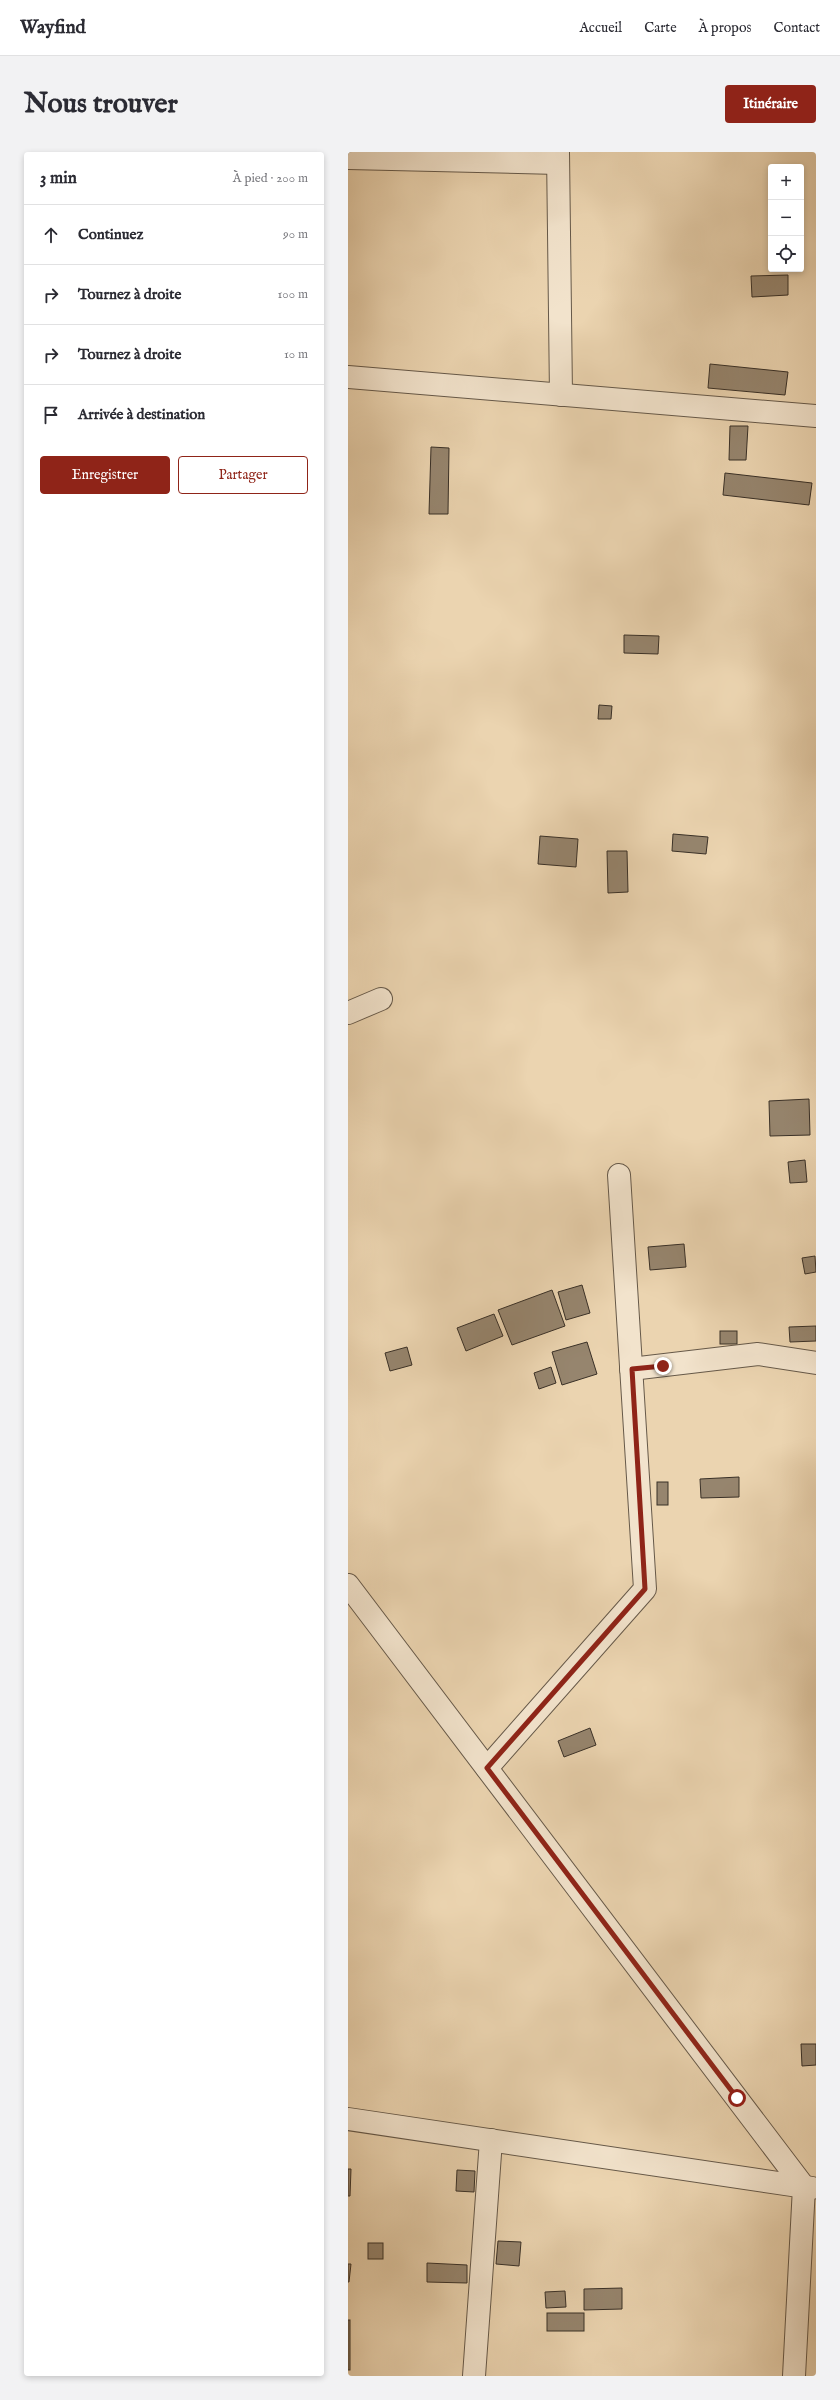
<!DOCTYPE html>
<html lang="fr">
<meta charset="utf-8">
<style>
:root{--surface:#fff;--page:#f2f2f3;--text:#2b2b33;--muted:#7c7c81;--line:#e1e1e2;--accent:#8f2418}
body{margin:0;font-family:"IM FELL English",serif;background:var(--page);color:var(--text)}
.controls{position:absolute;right:12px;top:12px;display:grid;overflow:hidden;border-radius:4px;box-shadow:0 2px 6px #0003}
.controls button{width:36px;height:36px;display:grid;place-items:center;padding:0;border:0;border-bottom:1px solid var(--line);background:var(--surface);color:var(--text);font:20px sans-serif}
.stop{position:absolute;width:12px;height:12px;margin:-9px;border:3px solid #8f2418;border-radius:50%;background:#fff}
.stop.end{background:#8f2418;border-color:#fff;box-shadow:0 1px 4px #0008}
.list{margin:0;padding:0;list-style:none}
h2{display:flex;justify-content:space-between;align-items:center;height:52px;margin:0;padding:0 16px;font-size:17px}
h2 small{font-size:13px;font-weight:400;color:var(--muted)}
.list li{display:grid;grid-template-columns:26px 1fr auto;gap:12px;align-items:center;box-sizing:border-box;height:60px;padding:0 16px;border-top:1px solid var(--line)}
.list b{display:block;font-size:15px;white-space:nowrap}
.list em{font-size:13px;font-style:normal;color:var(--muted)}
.actions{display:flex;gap:8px;padding:12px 16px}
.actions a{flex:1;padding:9px 0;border:1px solid var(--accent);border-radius:4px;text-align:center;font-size:14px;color:var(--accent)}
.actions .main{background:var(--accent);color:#fff}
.icon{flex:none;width:22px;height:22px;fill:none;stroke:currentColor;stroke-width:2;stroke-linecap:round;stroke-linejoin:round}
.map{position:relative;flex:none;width:468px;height:2224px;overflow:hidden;border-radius:4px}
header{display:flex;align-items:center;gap:24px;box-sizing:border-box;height:56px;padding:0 20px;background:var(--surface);border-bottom:1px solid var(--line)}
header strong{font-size:19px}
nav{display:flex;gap:22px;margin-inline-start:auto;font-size:14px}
.intro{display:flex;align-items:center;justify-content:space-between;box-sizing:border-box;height:96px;padding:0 24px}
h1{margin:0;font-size:28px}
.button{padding:10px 18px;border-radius:4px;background:var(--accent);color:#fff;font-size:14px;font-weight:700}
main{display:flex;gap:24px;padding:0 24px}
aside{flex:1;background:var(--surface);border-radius:4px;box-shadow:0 2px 6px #0003}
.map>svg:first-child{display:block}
.building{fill:#96856e;stroke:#393027}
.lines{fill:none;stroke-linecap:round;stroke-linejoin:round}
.minor-casing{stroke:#665949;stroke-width:24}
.minor{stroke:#f2e3cc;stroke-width:22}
.route{stroke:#8f2418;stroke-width:5}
</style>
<header>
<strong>Wayfind</strong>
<nav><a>Accueil</a><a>Carte</a><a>À propos</a><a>Contact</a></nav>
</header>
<div class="intro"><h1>Nous trouver</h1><a class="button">Itinéraire</a></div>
<main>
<aside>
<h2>3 min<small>À pied · 200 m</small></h2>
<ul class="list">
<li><svg class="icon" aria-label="ahead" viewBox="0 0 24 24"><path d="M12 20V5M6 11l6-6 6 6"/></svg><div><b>Continuez</b></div><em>90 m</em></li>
<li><svg class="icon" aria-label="right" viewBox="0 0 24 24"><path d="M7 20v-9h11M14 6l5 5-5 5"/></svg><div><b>Tournez à droite</b></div><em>100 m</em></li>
<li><svg class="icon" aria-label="right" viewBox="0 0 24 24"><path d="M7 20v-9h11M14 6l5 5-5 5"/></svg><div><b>Tournez à droite</b></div><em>10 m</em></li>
<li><svg class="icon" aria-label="arrive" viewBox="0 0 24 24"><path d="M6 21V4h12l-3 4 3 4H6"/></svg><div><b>Arrivée à destination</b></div></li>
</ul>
<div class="actions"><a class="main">Enregistrer</a><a>Partager</a></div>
</aside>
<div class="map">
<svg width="468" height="2224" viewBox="0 0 468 2224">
<rect width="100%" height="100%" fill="#ebd4b0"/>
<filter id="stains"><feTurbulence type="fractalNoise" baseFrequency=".005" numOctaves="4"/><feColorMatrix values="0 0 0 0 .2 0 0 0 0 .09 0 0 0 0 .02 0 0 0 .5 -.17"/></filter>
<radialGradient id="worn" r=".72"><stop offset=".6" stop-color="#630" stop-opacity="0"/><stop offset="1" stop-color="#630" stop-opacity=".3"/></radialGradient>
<g class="building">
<polygon points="440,123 440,143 404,145 403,124"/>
<polygon points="362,212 440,220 437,243 360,236"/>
<polygon points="382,274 400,274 398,308 381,308"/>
<polygon points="83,295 101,296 100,362 81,362"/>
<polygon points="377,321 464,331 461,353 375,343"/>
<polygon points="276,483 311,484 310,502 276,501"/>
<polygon points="251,553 264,554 263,567 250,567"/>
<polygon points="325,682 360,685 358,702 324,699"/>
<polygon points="192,684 230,687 228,715 190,712"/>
<polygon points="259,699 279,699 280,740 260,741"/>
<polygon points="461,947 462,983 422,984 421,949"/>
<polygon points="457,1008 459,1030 442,1031 440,1010"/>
<polygon points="336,1092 338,1115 302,1118 300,1095"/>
<polygon points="467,1104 468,1120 457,1122 454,1106"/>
<polygon points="234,1133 242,1161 218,1168 210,1140"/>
<polygon points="204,1138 217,1174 164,1193 150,1158"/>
<polygon points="146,1162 155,1184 118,1199 109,1176"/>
<polygon points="468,1174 468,1189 442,1190 441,1175"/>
<rect x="372" y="1179" width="17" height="13"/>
<polygon points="239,1190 249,1222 214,1233 204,1200"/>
<polygon points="59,1195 64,1213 42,1219 37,1201"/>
<polygon points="203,1215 208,1231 191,1237 186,1221"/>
<polygon points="391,1325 391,1345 353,1346 352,1327"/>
<rect x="309" y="1330" width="11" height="23"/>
<polygon points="242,1576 248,1593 216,1605 210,1589"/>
<polygon points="453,1892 468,1892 468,1913 454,1914"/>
<polygon points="0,2017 3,2017 2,2044 0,2044"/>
<polygon points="109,2018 127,2019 126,2040 108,2039"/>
<polygon points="150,2089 173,2090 171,2114 148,2112"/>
<rect x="20" y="2091" width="15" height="16"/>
<polygon points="79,2111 119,2113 119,2131 79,2130"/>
<polygon points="0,2112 3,2112 1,2130 0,2130"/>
<polygon points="274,2136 274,2157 236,2158 236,2137"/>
<polygon points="217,2139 218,2155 198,2156 197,2140"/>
<rect x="199" y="2161" width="37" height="18"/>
<rect x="0" y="2168" width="2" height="50"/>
</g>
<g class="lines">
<g class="minor-casing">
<g id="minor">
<polyline points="210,0 213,243"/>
<polyline points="0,6 210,11"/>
<polyline points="0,225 468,264"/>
<polyline points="0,861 33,847"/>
<polyline points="283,1217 410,1202 468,1211"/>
<polyline points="0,1433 456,2035 446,2224"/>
<polyline points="139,1616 297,1437 271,1023"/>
<polyline points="0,1967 464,2036"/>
<polyline points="126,2224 143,1988"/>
</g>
</g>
<use href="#minor" class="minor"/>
</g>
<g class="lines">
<polyline class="route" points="315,1214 284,1217 297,1437 139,1616 389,1946"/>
</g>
<rect width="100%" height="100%" filter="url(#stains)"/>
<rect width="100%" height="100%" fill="url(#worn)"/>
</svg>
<div class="controls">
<button>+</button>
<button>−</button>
<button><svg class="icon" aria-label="locate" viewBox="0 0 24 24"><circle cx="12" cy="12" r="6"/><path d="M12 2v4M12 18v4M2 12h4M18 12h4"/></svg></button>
</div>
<div class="stop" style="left:389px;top:1946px"></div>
<div class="stop end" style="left:315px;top:1214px"></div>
</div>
</main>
